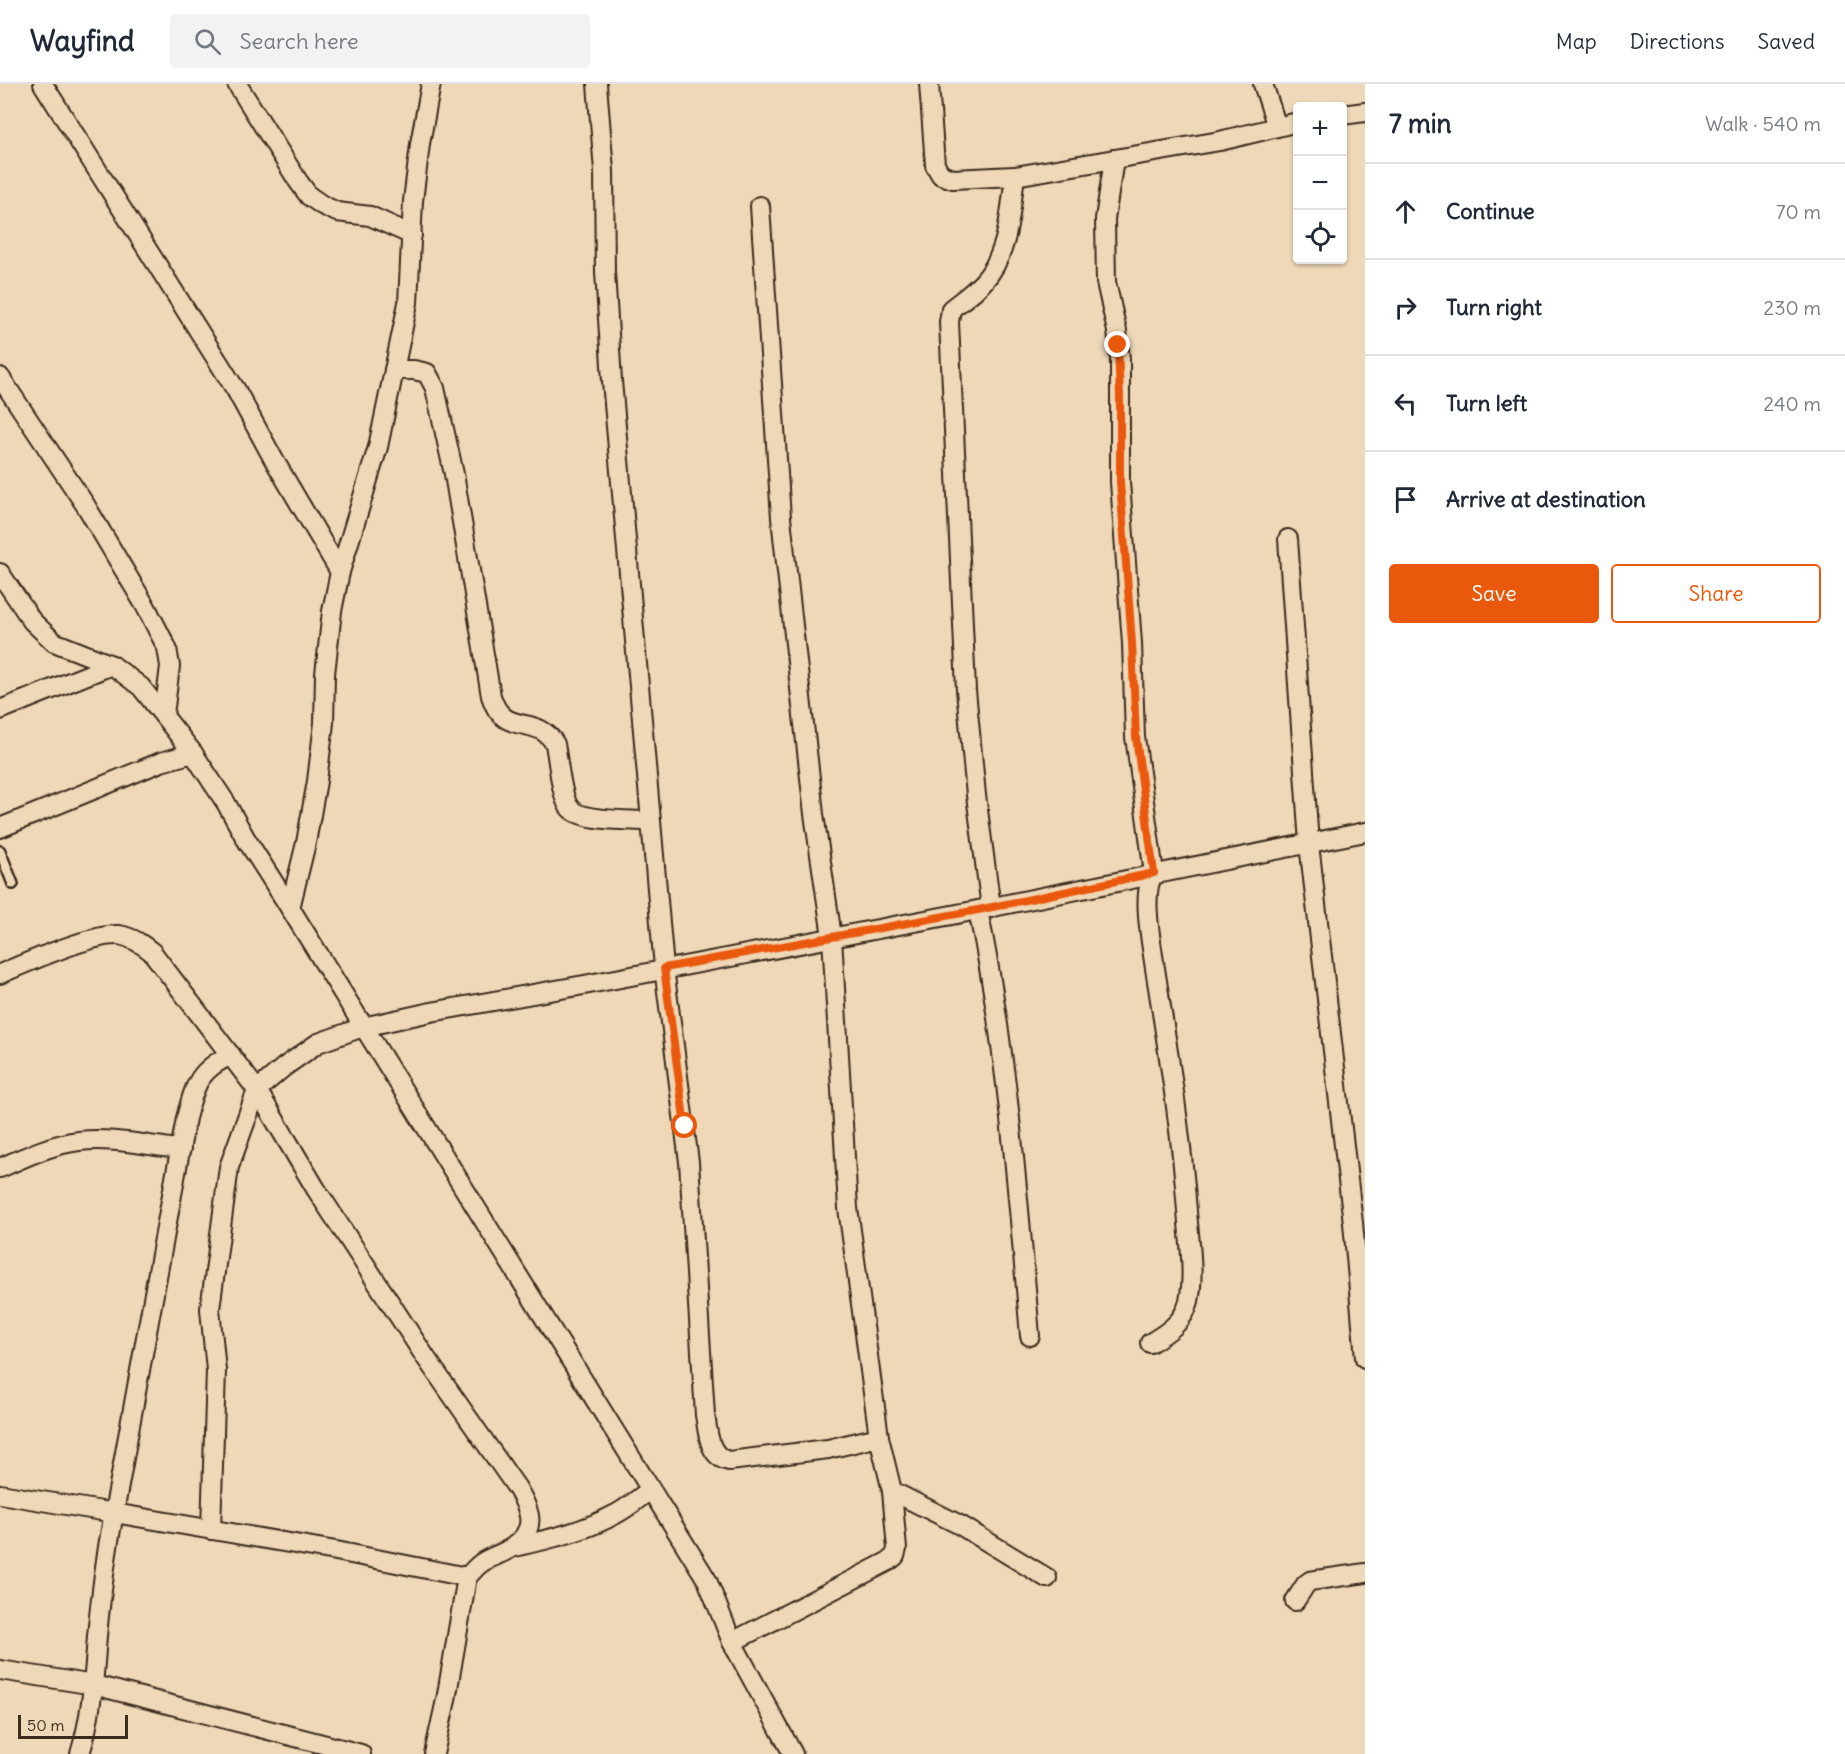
<!DOCTYPE html>
<meta charset="utf-8">
<style>
:root{--surface:#fff;--page:#f2f2f3;--text:#1f2937;--muted:#747a83;--line:#e0e1e3;--accent:#ea580c}
body{margin:0;font-family:Delius,sans-serif;background:var(--page);color:var(--text)}
.controls{position:absolute;right:18px;top:18px;display:grid;overflow:hidden;border-radius:6px;box-shadow:0 2px 4px #0004}
.controls button{width:54px;height:54px;display:grid;place-items:center;padding:0;border:0;border-bottom:2px solid var(--line);background:var(--surface);color:var(--text);font:30px sans-serif}
.scale{position:absolute;left:18px;bottom:15px;width:110px;box-sizing:border-box;padding-left:6px;border:3px solid #3b2a1e;border-top:0;font-size:16px;line-height:21px;white-space:nowrap;color:#3b2a1e;-webkit-text-stroke:4px #eed8b7;paint-order:stroke}
.stop{position:absolute;width:18px;height:18px;margin:-14px;border:4px solid #ea580c;border-radius:50%;background:#fff}
.stop.end{background:#ea580c;border-color:#fff;box-shadow:0 2px 6px #0008}
.list{margin:0;padding:0;list-style:none}
h2{display:flex;justify-content:space-between;align-items:center;height:78px;margin:0;padding:0 24px;font-size:26px}
h2 small{font-size:20px;font-weight:400;color:var(--muted)}
.list li{display:grid;grid-template-columns:39px 1fr auto;gap:18px;align-items:center;box-sizing:border-box;height:96px;padding:0 24px;border-top:2px solid var(--line)}
.list b{display:block;font-size:22px;white-space:nowrap}
.list em{font-size:20px;font-style:normal;color:var(--muted)}
.actions{display:flex;gap:12px;padding:18px 24px}
.actions a{flex:1;padding:14px 0;border:2px solid var(--accent);border-radius:6px;text-align:center;font-size:21px;color:var(--accent)}
.actions .main{background:var(--accent);color:#fff}
.icon{flex:none;width:33px;height:33px;fill:none;stroke:currentColor;stroke-width:2;stroke-linecap:round;stroke-linejoin:round}
.map{position:relative;flex:none;width:1365px;height:1670px;overflow:hidden}
header{display:flex;align-items:center;gap:36px;box-sizing:border-box;height:84px;padding:0 30px;background:var(--surface);border-bottom:2px solid var(--line)}
header strong{font-size:28px}
nav{display:flex;gap:33px;margin-inline-start:auto;font-size:21px}
.search{width:420px;height:54px;background:var(--page);display:flex;align-items:center;gap:15px;box-sizing:border-box;padding:0 21px;border-radius:6px;color:var(--muted);font-size:22px}
main{display:flex}
aside{flex:1;background:var(--surface)}
.map>svg:first-child{display:block}
.lines{fill:none;stroke-linecap:round;stroke-linejoin:round}
.lane-casing{stroke:#3b2a1e;stroke-width:14}
.street-casing{stroke:#3b2a1e;stroke-width:22}
.lane{stroke:#eed8b7;stroke-width:9}
.street{stroke:#eed8b7;stroke-width:18}
.route{stroke:#ea580c;stroke-width:8}
</style>
<header>
<strong>Wayfind</strong>
<div class="search"><svg class="icon" aria-label="search" viewBox="0 0 24 24"><circle cx="10" cy="10" r="6"/><path d="M15 15l6 6"/></svg>Search here</div>
<nav><a>Map</a><a>Directions</a><a>Saved</a></nav>
</header>
<main>
<div class="map">
<svg width="1365" height="1670" viewBox="0 0 1365 1670">
<rect width="100%" height="100%" fill="#eed8b7"/>
<filter id="ink" filterUnits="userSpaceOnUse"><feTurbulence type="fractalNoise" baseFrequency=".0167" numOctaves="2"/><feDisplacementMap in="SourceGraphic" scale="12" xChannelSelector="R" yChannelSelector="G"/><feConvolveMatrix kernelMatrix="1 2 1 2 8 2 1 2 1" color-interpolation-filters="sRGB"/></filter>
<g filter="url(#ink)">
<g class="lines">
<g class="lane-casing">
<polyline id="lane" points="0,767 13,800"/>
</g>
<g class="street-casing">
<g id="street">
<polyline points="43,0 236,306 274,376 340,488"/>
<polyline points="237,0 298,97 309,112 322,121 337,128 370,132 412,151"/>
<path d="M597,0L604,87L605,188L612,297L664,884L689,1078L705,1331C708,1347 708,1373 729,1377L828,1365L879,1353L892,1407L960,1441L1047,1494"/>
<polyline points="929,0 935,81 941,91 953,95 1015,92 1220,57 1298,38"/>
<polyline points="1263,0 1277,43"/>
<polyline points="1342,31 1365,28"/>
<path d="M1114,75L1105,135L1106,198L1117,247L1120,275V398L1132,559L1135,653L1154,789C1141,808 1151,856 1154,878C1167,961 1181,1043 1187,1127C1189,1156 1195,1188 1189,1217C1184,1238 1167,1249 1150,1259"/>
<polyline points="760,122 781,434 814,730 832,853 848,1124 879,1353"/>
<path d="M394,286H414L427,289L435,304L454,390L491,612C504,655 536,628 555,660C558,675 561,711 569,723C579,738 632,736 650,737"/>
<polyline points="0,293 86,422 146,523 167,564 170,582 164,631"/>
<polyline points="1288,455 1309,760 1353,1139 1365,1274"/>
<polyline points="0,489 32,537 54,558 112,581 141,603 193,669 226,719 246,755 290,824 707,1496 732,1558 793,1670"/>
<polyline points="0,626 112,581"/>
<polyline points="0,744 161,678 193,669"/>
<polyline points="290,824 306,759 317,697 324,639 325,590 332,527 340,488 378,363 408,219 413,117 420,60 431,0"/>
<path d="M991,824L976,711L966,606L949,238L951,225C962,216 973,209 983,198C1009,170 1010,128 1015,92"/>
<path d="M978,826C1007,965 1018,1111 1030,1252"/>
<path d="M0,890C25,879 94,849 119,851C132,853 142,860 152,868L257,1006L316,1105L426,1274L517,1404C530,1426 538,1444 514,1462C504,1470 490,1472 480,1480C475,1484 471,1489 467,1493L336,1467L114,1429C106,1470 101,1510 97,1552C94,1592 92,1631 80,1670"/>
<path d="M0,1084C25,1073 52,1060 79,1057C112,1053 148,1062 181,1065"/>
<path d="M0,1410L114,1429L186,1034C195,1001 198,986 231,971"/>
<polyline points="211,1446 216,1286 210,1225 229,1083 257,1006 284,983 318,959 363,943 431,928 584,901 978,826 1365,748"/>
<path d="M514,1463C549,1455 583,1448 616,1430C628,1424 639,1414 650,1406"/>
<polyline points="1295,1517 1306,1500 1310,1497 1365,1489"/>
<polyline points="732,1558 889,1477 895,1472 897,1465 892,1407"/>
<polyline points="0,1586 94,1601 361,1670"/>
<polyline points="434,1670 446,1616 467,1493"/>
</g>
</g>
<use href="#lane" class="lane"/>
<use href="#street" class="street"/>
</g>
</g>
<g class="lines" filter="url(#ink)">
<polyline class="route" points="685,1042 664,884 978,826 1154,789 1136,653 1132,559 1120,398 1120,315 1118,261"/>
</g>
</svg>
<div class="controls">
<button>+</button>
<button>−</button>
<button><svg class="icon" aria-label="locate" viewBox="0 0 24 24"><circle cx="12" cy="12" r="6"/><path d="M12 2v4M12 18v4M2 12h4M18 12h4"/></svg></button>
</div>
<div class="scale">50 m</div>
<div class="stop" style="left:685px;top:1042px"></div>
<div class="stop end" style="left:1118px;top:261px"></div>
</div>
<aside>
<h2>7 min<small>Walk · 540 m</small></h2>
<ul class="list">
<li><svg class="icon" aria-label="ahead" viewBox="0 0 24 24"><path d="M12 20V5M6 11l6-6 6 6"/></svg><div><b>Continue</b></div><em>70 m</em></li>
<li><svg class="icon" aria-label="right" viewBox="0 0 24 24"><path d="M7 20v-9h11M14 6l5 5-5 5"/></svg><div><b>Turn right</b></div><em>230 m</em></li>
<li><svg class="icon" aria-label="left" viewBox="0 0 24 24"><path d="M17 20v-9H6M10 6l-5 5 5 5"/></svg><div><b>Turn left</b></div><em>240 m</em></li>
<li><svg class="icon" aria-label="arrive" viewBox="0 0 24 24"><path d="M6 21V4h12l-3 4 3 4H6"/></svg><div><b>Arrive at destination</b></div></li>
</ul>
<div class="actions"><a class="main">Save</a><a>Share</a></div>
</aside>
</main>
